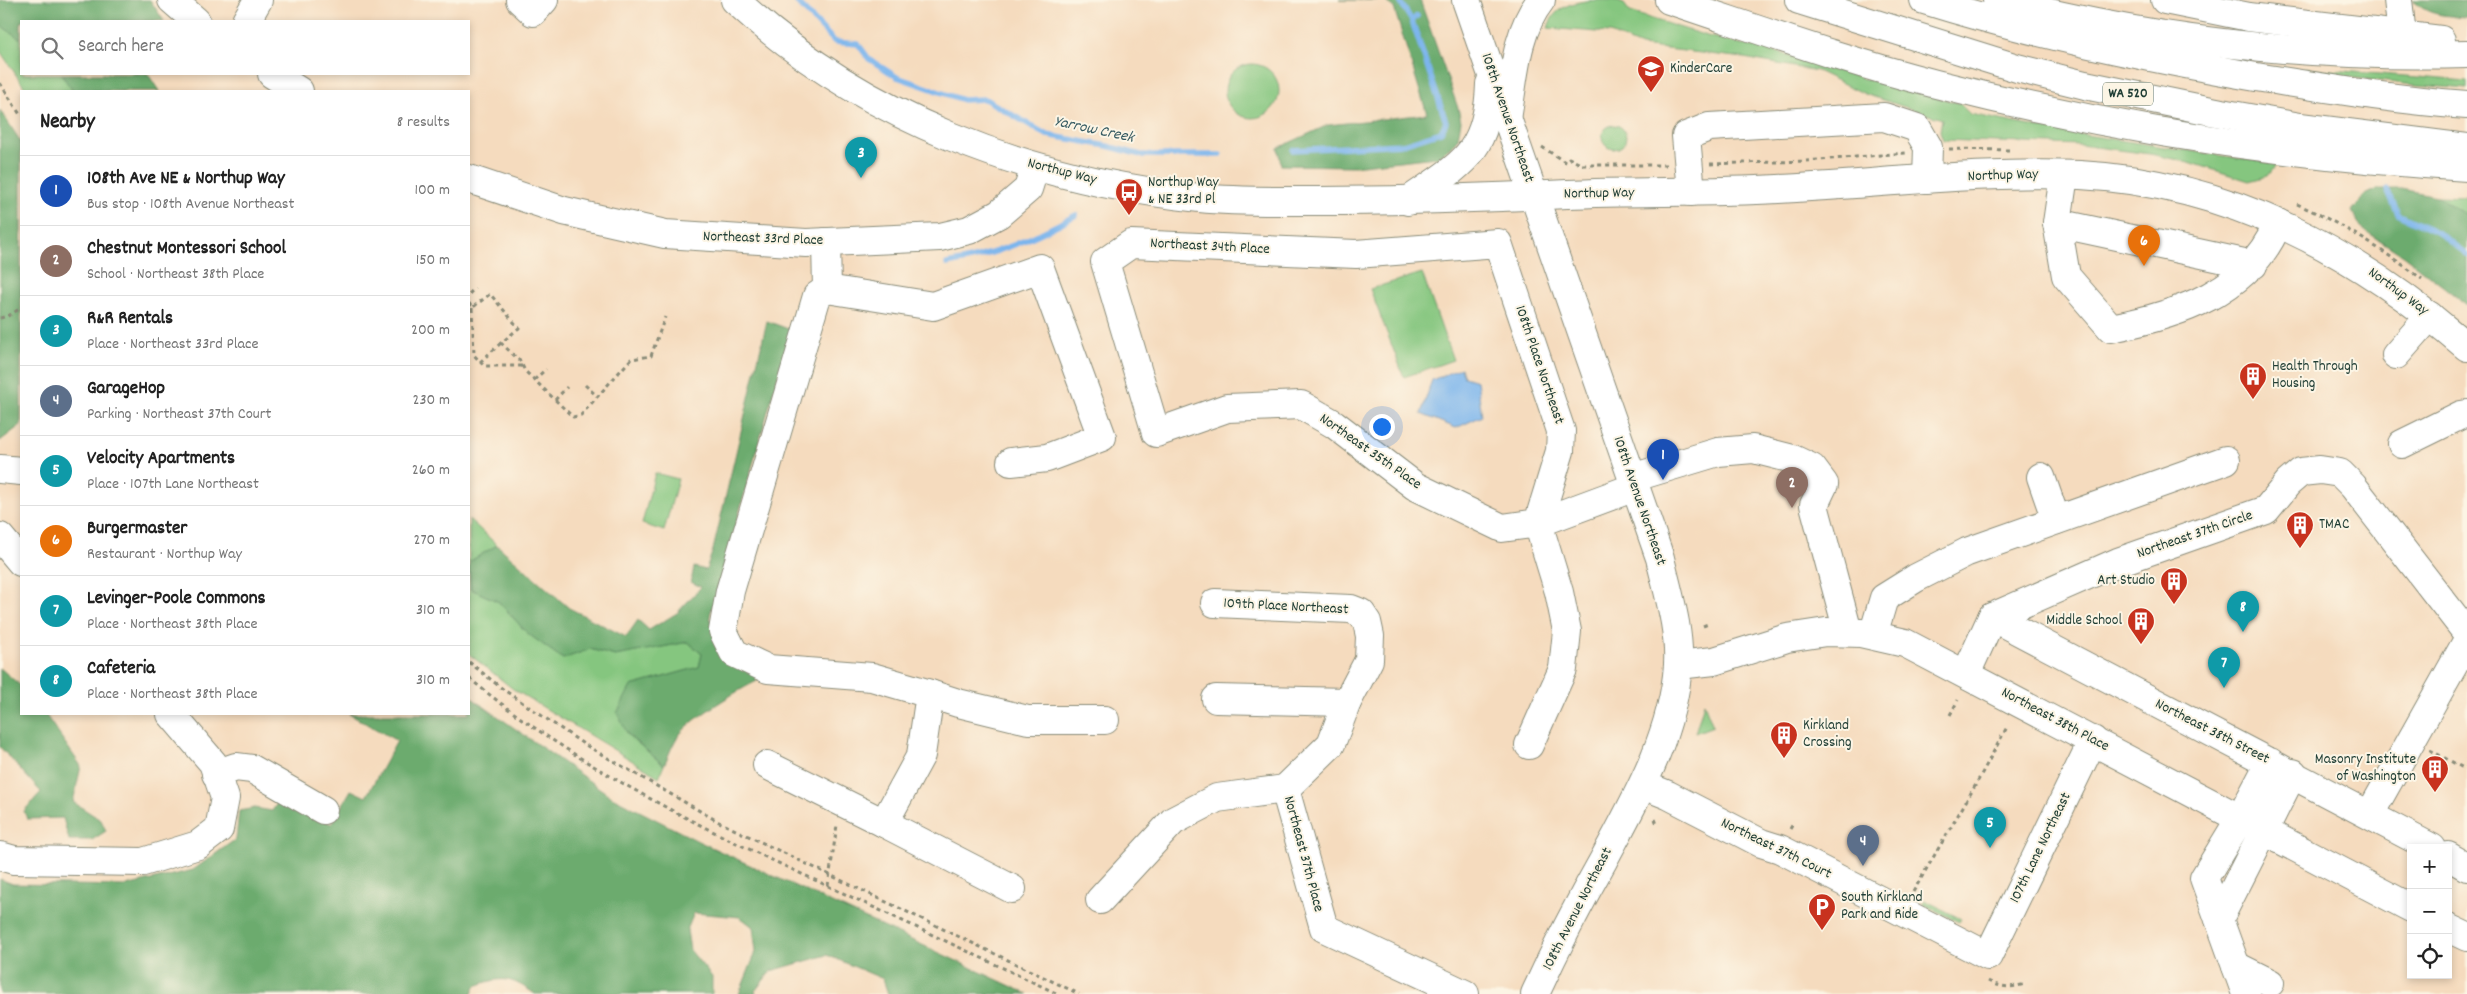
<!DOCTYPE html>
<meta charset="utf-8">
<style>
:root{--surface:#fff;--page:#f2f2f2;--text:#222;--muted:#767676;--line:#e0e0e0;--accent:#0f766e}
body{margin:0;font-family:Dekko,sans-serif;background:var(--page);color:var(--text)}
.controls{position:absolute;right:15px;bottom:15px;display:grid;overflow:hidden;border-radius:0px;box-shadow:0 2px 8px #0003}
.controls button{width:45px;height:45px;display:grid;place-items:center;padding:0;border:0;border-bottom:1px solid var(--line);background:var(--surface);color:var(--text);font:25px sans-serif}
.you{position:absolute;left:1381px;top:426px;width:18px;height:18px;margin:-12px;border:4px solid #fff;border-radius:50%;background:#1a73e8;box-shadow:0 0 0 8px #1a73e833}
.badge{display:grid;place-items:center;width:32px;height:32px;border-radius:50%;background:var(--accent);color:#fff;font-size:16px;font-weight:700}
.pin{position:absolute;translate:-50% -41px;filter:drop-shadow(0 1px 2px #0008)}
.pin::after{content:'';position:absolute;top:26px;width:18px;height:15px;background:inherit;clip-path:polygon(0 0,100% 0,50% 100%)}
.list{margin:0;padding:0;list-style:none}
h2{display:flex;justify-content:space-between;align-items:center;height:65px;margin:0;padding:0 20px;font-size:21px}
h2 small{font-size:16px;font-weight:400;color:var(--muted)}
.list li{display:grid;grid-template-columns:32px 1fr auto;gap:15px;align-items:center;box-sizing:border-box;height:70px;padding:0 20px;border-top:1px solid var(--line)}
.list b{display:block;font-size:19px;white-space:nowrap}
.list p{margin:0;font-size:16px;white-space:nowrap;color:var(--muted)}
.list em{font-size:16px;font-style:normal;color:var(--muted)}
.icon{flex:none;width:28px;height:28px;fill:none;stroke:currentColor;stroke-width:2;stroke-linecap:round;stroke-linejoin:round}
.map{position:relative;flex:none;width:2467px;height:994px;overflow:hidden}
.search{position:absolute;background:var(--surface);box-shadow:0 2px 8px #0003;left:20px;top:20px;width:450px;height:55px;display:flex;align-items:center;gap:12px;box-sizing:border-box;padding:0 18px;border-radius:0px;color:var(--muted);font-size:19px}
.panel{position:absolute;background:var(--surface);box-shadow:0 2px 8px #0003;left:20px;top:90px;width:450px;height:625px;border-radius:0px}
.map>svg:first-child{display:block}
.green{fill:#85c67f;stroke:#52825a}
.forest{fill:#6cab6e;stroke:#467451}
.water{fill:#7cb5ed;stroke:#4e7990}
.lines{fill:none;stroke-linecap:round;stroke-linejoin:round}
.stream{stroke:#7cb5ed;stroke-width:5.5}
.minor-casing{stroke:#8a8c79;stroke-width:30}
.major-casing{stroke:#8a8c79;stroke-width:30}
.highway-casing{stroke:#8a8c79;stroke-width:30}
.path{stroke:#8a8c79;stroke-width:3;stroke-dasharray:4 4;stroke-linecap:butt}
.minor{stroke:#fff;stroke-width:28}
.major{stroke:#fff;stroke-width:28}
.highway{stroke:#fff;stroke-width:28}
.labels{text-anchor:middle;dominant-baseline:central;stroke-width:4;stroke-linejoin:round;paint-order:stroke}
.shield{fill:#fcf5e5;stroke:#617469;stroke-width:1}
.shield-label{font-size:14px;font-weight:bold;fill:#1f3d34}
.poi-label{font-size:15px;fill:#1f3d34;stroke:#fcf5e5;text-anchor:start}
.street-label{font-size:15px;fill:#1f3d34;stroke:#fcf5e5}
.water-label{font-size:16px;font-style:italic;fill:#365b62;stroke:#fcf5e5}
</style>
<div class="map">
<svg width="2467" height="994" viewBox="0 0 2467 994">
<rect width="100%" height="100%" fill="#fcf5e5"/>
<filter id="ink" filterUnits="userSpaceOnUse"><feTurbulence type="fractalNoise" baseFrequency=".02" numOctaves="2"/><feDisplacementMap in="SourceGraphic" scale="10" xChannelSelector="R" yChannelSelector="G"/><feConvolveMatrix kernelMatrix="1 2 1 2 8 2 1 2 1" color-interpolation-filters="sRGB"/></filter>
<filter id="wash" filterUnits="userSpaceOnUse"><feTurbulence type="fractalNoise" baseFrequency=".0096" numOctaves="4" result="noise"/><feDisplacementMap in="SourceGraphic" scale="20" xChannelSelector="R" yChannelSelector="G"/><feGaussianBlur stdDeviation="1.12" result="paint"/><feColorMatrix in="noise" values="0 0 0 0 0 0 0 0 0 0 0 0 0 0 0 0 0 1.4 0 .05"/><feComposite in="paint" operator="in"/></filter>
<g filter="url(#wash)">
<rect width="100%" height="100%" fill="#f5dbbe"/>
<g class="green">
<path d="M1613,0L1624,4L1630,12L1707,36L1788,55L1878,83L1959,103L1970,114L2046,129L2277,164L2268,176L2249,181L2189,162L2150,154L2080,145L1943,140L1940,131L1942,119L1865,94L1817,71L1744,58L1641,46L1610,33L1548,28C1555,0 1587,0 1613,0Z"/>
<polygon points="0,25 21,39 21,74 61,74 73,91 27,91 0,51"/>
<circle cx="1252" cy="91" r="27"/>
<polygon points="2306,68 2467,81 2467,89 2405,84 2305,72"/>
<circle cx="1614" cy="137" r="12"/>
<polygon points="2437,196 2467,197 2467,216"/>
<polygon points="1422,273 1453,360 1404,377 1370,289"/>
<polygon points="655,473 678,479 664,531 642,524"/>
<polygon points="469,519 497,545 469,562"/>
<polygon points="469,567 471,589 499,602 527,633 563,659 590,649 615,656 688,642 702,654 699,667 631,686 628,735 664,765 659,777 513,689 469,654"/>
<polygon points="1704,703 1713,726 1695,733"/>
<polygon points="1925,900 1961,919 1959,922 1923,904"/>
</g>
<g class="forest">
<polygon points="0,0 150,0 164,21 21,21 21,39 0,25"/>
<polygon points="1339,0 1420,0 1458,108 1461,121 1458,138 1450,148 1437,157 1353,166 1281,165 1278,148 1328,125 1427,114 1394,8 1384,0"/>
<path d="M2413,0H2467V17C2447,16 2427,16 2413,0Z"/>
<polygon points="61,74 148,74 159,91 73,91"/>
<polygon points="0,110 21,142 21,425 0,441"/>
<polygon points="2378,189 2401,189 2437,196 2467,216 2467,305 2404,256 2361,228 2352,211 2365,195"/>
<path d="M767,321L791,330L710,615L718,654L755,675L757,681C738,690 694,717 680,734C673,742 669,755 664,765L628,735L617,713L631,686L699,667L702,654L688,642L615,656L590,649L563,659L527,633L499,602L471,589L469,562L497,545L569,608L626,637L638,620L649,630L677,613L701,587L691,582L694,567L706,570L713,550Z"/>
<polygon points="0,668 21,686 21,714 45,714 81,766 73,802 101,820 106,831 92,840 69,840 63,818 27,819 24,811 41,792 0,747"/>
<path d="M469,696L612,797L698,841L1028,994H888L883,979L827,955L771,971L755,991L756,994H739L756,952L753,927L740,917L694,913L687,930L690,950L712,977V994H535C510,977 503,976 475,986L472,994H0V879L13,884L126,886L193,870L236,839L239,811L255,808L272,811L282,796L331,824L351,790L366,797L397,741L349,714H469Z"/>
</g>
<polygon class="water" points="1461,368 1464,377 1477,381 1482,416 1456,428 1421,414 1432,380"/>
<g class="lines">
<g class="stream">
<polyline points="795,0 835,42 858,44 869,59 897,77 963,100 985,99 1047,135 1107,146 1141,155 1220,155"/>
<polyline points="1399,0 1412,21"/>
<polyline points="1293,150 1403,144 1441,132 1446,122 1412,21 1417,16"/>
<polyline points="2387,189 2398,214 2440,234 2467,255"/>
<path d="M947,264C994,256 1034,238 1076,215"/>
</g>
</g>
</g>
<g filter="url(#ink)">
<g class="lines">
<g class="minor-casing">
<g id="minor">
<polyline points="172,0 196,21"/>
<polyline points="520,0 533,12 544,0"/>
<polyline points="2398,0 2402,35"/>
<polyline points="246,21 258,0"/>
<polyline points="272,74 299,91"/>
<path d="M2064,175L2057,223L2066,276L2111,328C2178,315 2250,292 2278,223"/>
<polyline points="469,179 564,211 665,234 806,243 940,237 969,230 999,214 1028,189 1035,167"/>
<polyline points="1691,192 1686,136 1709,127 1884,117 1917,128 1928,147 1927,179"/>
<polyline points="2057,223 2141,241"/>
<polyline points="2156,244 2253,265"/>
<polyline points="827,289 933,306 1040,268 1102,437 1047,458 1011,462"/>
<polyline points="2396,355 2430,316"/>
<polyline points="2402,444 2461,415 2467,414"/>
<polyline points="0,469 21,471"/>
<polyline points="2041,477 2056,520"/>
<polyline points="1632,478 1718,452 1753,449 1793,459 1812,468 1824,484 1814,505 1848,632"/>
<polyline points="0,537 21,562"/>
<polyline points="1215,603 1351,609 1361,613 1367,622 1370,636 1369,660 1347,702 1331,744 1285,789"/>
<polyline points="1992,617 2432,848"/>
<polyline points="1873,635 1884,598 1916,578 1967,552 2226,460"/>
<polyline points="1678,665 1714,661 1787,638 1826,632 1861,633 1905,643 2411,908"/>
<polyline points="1966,674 1992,617 2118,562 2266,510 2288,483 2301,472 2320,470 2340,473 2353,486 2467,633"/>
<polyline points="930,694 958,703 1028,720 1105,720"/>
<polyline points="1216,699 1347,702"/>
<polyline points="1529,745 1563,669 1567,631 1559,592 1538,523 1560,451 1561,431 1498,243 1356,254 1131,244 1105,262 1156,433 1227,408 1301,405 1334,424 1415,486 1502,528 1538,523 1635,487"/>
<polyline points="767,765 884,823 921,755 930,694 872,677 768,669 734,653 723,631 730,591 817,296 827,289 826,242"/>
<polyline points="216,774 236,767 252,769 323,810"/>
<polyline points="1643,785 1668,795 1761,843 1780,849 1988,956 2093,740"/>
<polyline points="2370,814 2467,641"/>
<polyline points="884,823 1012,889"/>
<polyline points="0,856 14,860 143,862 198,845 219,829 225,798 213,763 171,714"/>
<polyline points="2448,856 2467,867"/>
<polyline points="1100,900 1173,821 1217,798 1285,789 1324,928 1465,994"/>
<polyline points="2219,919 2293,773"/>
<polyline points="2448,928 2467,937"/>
<polyline points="2236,966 2270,983"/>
<polyline points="2246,994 2204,878 2241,817 2270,762"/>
</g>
</g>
<g class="major-casing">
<g id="major">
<path d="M735,0C862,118 1029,180 1200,198C1239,202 1279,201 1319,201C1402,201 1484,198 1567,194C1637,191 1708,193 1778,189C1878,184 1980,171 2080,175C2230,183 2356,251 2467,347"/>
<path d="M1466,0L1660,558C1668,593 1680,629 1678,665C1673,735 1636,799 1604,859C1579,903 1556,948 1535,994"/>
<path d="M1408,201C1461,164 1488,154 1490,84"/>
</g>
</g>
<g class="highway-casing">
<g id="highway">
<path d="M1669,0C1757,29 1845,61 1936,84C2113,129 2284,156 2467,167"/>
<polyline points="1799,0 2017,68 2085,85 2221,113 2300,127 2467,148"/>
<path d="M1924,0C2033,34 2144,57 2256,77C2326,88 2396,100 2467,105"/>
<path d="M1997,0C2151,41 2309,58 2467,54"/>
<polyline points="2165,0 2249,17 2441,40"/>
<path d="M1507,119C1514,79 1515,33 1541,0"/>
</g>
</g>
<g class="path">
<polyline points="0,83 21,116"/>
<polyline points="1542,147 1565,162 1569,158 1582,165 1666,165"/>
<polyline points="1949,149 2010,150"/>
<polyline points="1710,164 1806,161 1906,153"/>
<path d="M2297,204C2342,224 2383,250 2422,279"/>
<polyline points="469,294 475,288"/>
<polyline points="469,303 472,308 490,294 519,328 501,343 520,361 525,371 573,417 581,415 631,359 651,356 665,317"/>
<polyline points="472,308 474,355 484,366 522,366"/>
<polyline points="0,318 8,316 21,308"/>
<polyline points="480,362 501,343"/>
<polyline points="534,380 546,369"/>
<polyline points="585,385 597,396"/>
<polyline points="555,400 567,387"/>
<polyline points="1703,626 1708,624"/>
<polyline points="469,662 504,690 582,743 719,822 1079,994"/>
<path d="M469,678C576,767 703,829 828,886C905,922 982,958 1058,994"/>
<polyline points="1950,715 1958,700"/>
<polyline points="2430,750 2467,770"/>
<polyline points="1655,819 1657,824"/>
<polyline points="1790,829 1794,822"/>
<polyline points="828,886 837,825"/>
<polyline points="1913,892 1975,786 2007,727"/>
<path d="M1988,981C2001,988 2011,988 2025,984"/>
</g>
<use href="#minor" class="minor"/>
<use href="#major" class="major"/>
<use href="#highway" class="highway"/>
</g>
</g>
<defs>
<g id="school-pin" transform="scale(1.4375)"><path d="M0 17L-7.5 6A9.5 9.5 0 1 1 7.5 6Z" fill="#c8321e" stroke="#fcf5e5"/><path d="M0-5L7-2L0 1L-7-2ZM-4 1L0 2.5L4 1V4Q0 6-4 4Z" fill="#fff"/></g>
<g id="bus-pin" transform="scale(1.4375)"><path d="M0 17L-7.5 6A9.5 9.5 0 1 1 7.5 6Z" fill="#c8321e" stroke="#fcf5e5"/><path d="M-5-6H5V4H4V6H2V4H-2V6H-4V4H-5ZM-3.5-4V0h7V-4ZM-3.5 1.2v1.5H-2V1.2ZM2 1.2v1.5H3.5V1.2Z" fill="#fff"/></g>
<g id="building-pin" transform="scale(1.4375)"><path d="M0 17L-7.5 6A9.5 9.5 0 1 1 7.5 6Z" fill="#c8321e" stroke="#fcf5e5"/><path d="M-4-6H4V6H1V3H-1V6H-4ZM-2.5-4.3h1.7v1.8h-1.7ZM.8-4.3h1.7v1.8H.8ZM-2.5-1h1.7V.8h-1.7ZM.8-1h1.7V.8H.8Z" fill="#fff"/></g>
<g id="parking-pin" transform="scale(1.4375)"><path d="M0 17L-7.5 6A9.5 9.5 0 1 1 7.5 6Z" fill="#c8321e" stroke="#fcf5e5"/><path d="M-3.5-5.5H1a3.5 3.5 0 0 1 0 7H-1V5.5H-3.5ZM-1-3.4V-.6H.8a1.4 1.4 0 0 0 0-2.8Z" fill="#fff"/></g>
</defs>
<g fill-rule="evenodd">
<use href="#school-pin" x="1651" y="69"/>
<use href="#bus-pin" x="1129" y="192"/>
<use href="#building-pin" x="2253" y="376"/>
<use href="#building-pin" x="2300" y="525"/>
<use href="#building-pin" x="2174" y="581"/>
<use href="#building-pin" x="2141" y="621"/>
<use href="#building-pin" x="1784" y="735"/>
<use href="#building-pin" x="2435" y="769"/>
<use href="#parking-pin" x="1822" y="907"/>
</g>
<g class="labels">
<rect class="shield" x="2103" y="82.5" width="50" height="23" rx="4"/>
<g class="shield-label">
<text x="2128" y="94">WA 520</text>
</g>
<g class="poi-label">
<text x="1670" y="69">KinderCare</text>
<text x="1148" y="183">Northup Way<tspan x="1148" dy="17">&amp; NE 33rd Pl</tspan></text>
<text x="2272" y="367">Health Through<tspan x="2272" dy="17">Housing</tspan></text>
<text x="2319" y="525">TMAC</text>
<text x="2155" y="581" text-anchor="end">Art Studio</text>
<text x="2122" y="621" text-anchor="end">Middle School</text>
<text x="1803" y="726">Kirkland<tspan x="1803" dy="17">Crossing</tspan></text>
<text x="2416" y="760" text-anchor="end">Masonry Institute<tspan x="2416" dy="17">of Washington</tspan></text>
<text x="1841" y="898">South Kirkland<tspan x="1841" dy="17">Park and Ride</tspan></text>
</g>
<g class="street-label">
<text transform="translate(1507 118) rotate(71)">108th Avenue Northeast</text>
<text transform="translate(1062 172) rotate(14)">Northup Way</text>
<text transform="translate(2003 176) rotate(-2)">Northup Way</text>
<text transform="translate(1599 194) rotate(-1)">Northup Way</text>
<text transform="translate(763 239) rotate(2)">Northeast 33rd Place</text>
<text transform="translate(1210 247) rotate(3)">Northeast 34th Place</text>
<text transform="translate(2398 292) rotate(36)">Northup Way</text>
<text transform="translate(1539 365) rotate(71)">108th Place Northeast</text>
<text transform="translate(1370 452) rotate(35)">Northeast 35th Place</text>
<text transform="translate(1639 501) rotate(71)">108th Avenue Northeast</text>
<text transform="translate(2195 535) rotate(-19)">Northeast 37th Circle</text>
<text transform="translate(1286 607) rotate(3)">109th Place Northeast</text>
<text transform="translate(2055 720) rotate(28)">Northeast 38th Place</text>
<text transform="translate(2212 732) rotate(27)">Northeast 38th Street</text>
<text transform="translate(2041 848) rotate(-64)">107th Lane Northeast</text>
<text transform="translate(1776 849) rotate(26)">Northeast 37th Court</text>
<text transform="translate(1303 854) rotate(75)">Northeast 37th Place</text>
<text transform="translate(1578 909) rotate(-63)">108th Avenue Northeast</text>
</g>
<g class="water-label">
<text transform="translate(1094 130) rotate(12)">Yarrow Creek</text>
</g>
</g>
</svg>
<div class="controls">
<button>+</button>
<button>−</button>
<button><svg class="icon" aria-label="locate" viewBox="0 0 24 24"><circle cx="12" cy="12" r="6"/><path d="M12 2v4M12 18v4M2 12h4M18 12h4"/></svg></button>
</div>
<div class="you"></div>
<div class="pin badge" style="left:1663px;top:480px;background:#1a4fb4">1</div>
<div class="pin badge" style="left:1792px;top:508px;background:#8d6e63">2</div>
<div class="pin badge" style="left:861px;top:178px;background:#0f9aa8">3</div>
<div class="pin badge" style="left:1863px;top:866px;background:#5c6f8a">4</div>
<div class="pin badge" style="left:1990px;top:848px;background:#0f9aa8">5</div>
<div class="pin badge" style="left:2144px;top:266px;background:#e8710a">6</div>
<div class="pin badge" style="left:2224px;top:688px;background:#0f9aa8">7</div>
<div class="pin badge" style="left:2243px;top:632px;background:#0f9aa8">8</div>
<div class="search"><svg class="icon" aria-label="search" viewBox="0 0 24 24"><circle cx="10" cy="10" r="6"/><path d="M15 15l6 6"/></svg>Search here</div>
<section class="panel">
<h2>Nearby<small>8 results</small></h2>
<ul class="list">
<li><span class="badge" style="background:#1a4fb4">1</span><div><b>108th Ave NE &amp; Northup Way</b><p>Bus stop · 108th Avenue Northeast</p></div><em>100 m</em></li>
<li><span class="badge" style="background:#8d6e63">2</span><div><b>Chestnut Montessori School</b><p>School · Northeast 38th Place</p></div><em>150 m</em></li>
<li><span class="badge" style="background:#0f9aa8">3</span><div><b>R&amp;R Rentals</b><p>Place · Northeast 33rd Place</p></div><em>200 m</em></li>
<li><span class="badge" style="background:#5c6f8a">4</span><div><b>GarageHop</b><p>Parking · Northeast 37th Court</p></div><em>230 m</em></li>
<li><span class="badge" style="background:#0f9aa8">5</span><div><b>Velocity Apartments</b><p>Place · 107th Lane Northeast</p></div><em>260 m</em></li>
<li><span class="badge" style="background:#e8710a">6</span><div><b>Burgermaster</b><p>Restaurant · Northup Way</p></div><em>270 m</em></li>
<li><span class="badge" style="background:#0f9aa8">7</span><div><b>Levinger-Poole Commons</b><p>Place · Northeast 38th Place</p></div><em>310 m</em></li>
<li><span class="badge" style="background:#0f9aa8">8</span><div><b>Cafeteria</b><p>Place · Northeast 38th Place</p></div><em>310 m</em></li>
</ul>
</section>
</div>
